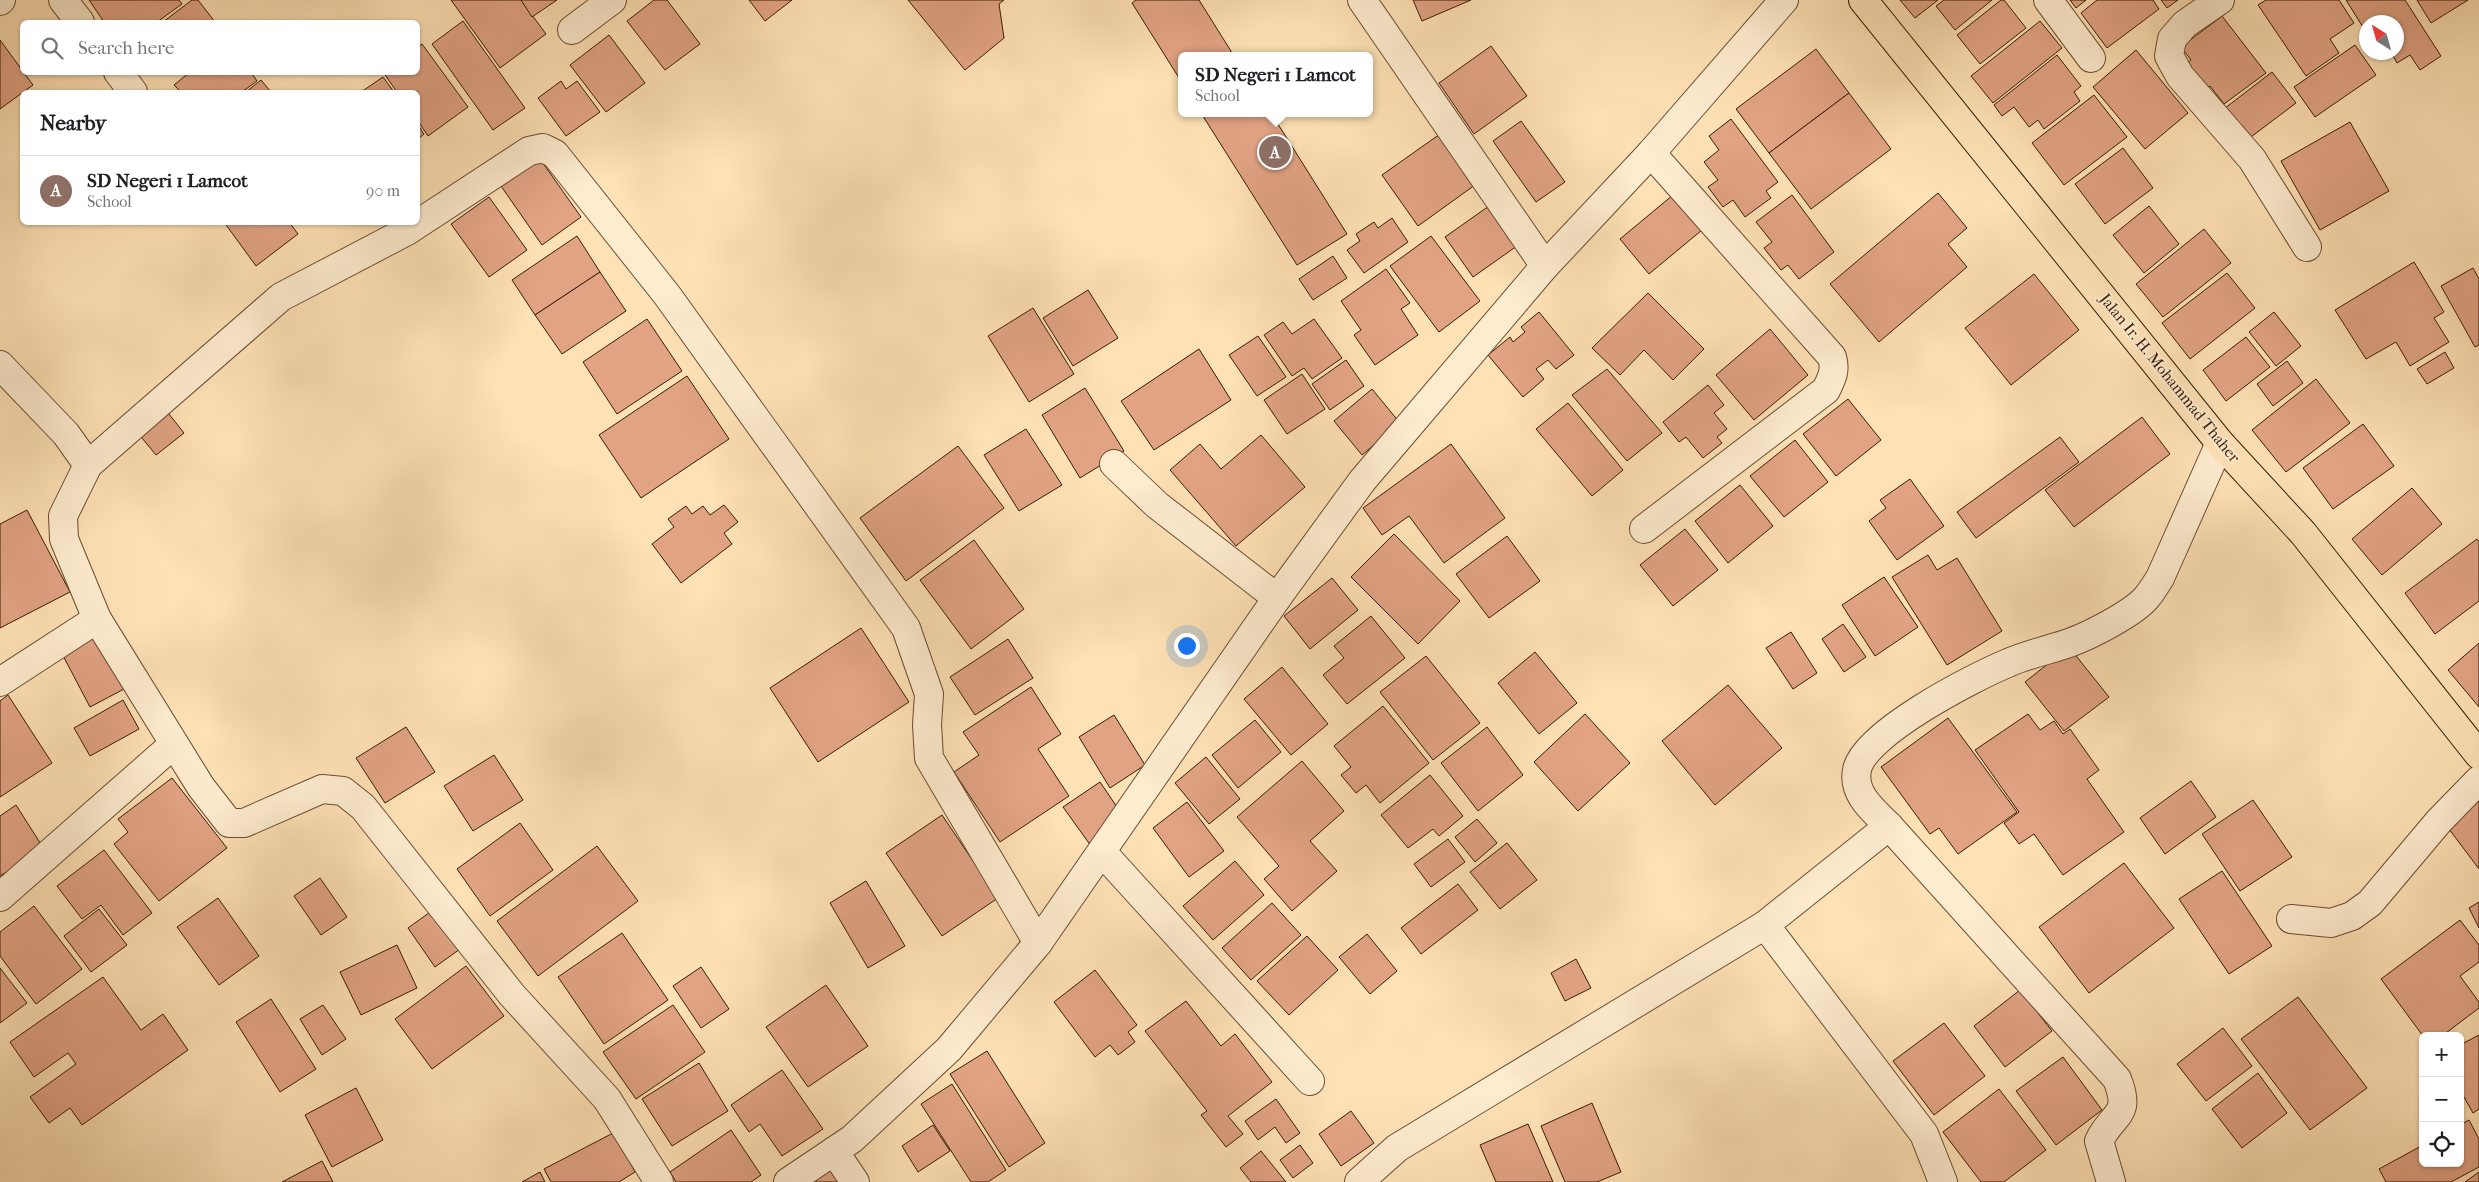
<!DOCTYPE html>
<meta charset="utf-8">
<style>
:root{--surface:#fff;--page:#f2f2f2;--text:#202124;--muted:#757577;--line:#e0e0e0;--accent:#8f2418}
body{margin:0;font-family:"IM FELL French Canon",serif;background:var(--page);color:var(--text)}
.controls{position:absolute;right:15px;bottom:15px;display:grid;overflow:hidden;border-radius:8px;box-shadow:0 1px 4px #0004}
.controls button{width:45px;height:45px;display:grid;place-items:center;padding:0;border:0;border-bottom:1px solid var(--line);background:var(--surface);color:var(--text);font:25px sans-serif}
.compass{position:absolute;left:2359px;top:15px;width:45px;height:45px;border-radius:50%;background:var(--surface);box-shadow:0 1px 4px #0004;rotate:323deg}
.you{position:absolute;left:1186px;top:645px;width:18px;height:18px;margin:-12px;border:4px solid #fff;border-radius:50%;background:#1a73e8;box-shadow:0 0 0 8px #1a73e833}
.badge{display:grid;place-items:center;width:32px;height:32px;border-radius:50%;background:var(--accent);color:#fff;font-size:16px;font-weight:700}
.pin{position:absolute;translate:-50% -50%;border:2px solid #fff;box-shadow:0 1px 5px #0006}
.popup{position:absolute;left:1178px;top:52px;width:195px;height:65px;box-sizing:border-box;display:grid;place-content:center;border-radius:8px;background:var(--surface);filter:drop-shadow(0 1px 4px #0005);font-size:16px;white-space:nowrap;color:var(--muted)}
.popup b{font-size:19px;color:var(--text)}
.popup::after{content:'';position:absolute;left:50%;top:100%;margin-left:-10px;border:10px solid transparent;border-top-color:var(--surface)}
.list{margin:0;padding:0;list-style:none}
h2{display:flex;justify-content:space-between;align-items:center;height:65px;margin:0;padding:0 20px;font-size:21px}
h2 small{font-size:16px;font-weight:400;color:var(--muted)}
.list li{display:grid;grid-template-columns:32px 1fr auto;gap:15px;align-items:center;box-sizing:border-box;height:70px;padding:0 20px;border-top:1px solid var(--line)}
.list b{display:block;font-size:19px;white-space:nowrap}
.list p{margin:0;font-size:16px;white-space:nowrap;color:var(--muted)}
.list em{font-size:16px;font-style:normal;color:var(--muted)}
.icon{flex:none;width:28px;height:28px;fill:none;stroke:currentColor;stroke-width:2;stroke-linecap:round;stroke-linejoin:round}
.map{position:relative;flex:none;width:2479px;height:1182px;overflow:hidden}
.search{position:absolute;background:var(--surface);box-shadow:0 1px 4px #0004;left:20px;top:20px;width:400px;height:55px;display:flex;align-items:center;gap:12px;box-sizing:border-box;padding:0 18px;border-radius:8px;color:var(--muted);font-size:19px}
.panel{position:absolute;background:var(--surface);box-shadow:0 1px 4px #0004;left:20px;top:90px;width:400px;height:135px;border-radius:8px}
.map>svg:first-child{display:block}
.building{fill:#e1a384;stroke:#3a1b05}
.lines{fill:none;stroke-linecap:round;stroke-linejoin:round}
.minor-casing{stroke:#6b4c31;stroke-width:30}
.major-casing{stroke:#3a1b05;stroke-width:30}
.minor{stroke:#feeccf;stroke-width:28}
.major{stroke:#fee1b5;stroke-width:28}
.labels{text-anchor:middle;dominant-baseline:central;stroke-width:4;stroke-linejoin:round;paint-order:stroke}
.street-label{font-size:16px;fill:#3a1b05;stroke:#feeccf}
</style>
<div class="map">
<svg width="2479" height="1182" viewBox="0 0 2479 1182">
<rect width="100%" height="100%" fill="#fee1b5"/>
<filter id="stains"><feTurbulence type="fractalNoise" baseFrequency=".004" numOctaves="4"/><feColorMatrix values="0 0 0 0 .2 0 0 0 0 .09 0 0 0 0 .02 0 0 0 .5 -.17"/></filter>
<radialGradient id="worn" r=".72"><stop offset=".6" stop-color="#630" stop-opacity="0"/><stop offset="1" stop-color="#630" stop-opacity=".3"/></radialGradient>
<g class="building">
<polygon points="89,0 179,0 182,4 157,22 117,22 115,21 104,22"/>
<polygon points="192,0 198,0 215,22 163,22"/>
<polygon points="451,0 521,0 546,34 500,68"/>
<polygon points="521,0 557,0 532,17"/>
<polygon points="654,0 667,0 700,44 665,70 627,21"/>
<polygon points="749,0 792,0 765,21"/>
<polygon points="908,0 1004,0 999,4 1004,38 965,70"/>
<polygon points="1136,0 1199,0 1234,56 1181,56 1181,81 1132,3"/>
<polygon points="1413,0 1471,0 1422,21"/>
<polygon points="1900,0 1938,0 1915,18"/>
<polygon points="1944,0 1992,0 1955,30 1936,6"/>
<polygon points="2001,0 2004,0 2026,28 1980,64 1957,35"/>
<polygon points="2070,0 2086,0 2076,8"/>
<polygon points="2097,0 2153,0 2159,9 2107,48 2081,13"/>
<polygon points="2161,0 2178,0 2167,8"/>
<polygon points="2266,0 2339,0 2354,23 2330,39 2339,53 2306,76 2258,5"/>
<polygon points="2346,0 2405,0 2441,56 2420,70 2410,55 2397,63 2391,52 2396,52 2396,22 2366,22 2366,32"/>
<polygon points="2417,0 2468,0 2431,23"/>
<polygon points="2222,16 2266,73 2224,104 2210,86 2201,93 2181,67 2191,60 2181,47"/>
<polygon points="463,21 525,108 493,130 432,44"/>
<polygon points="2040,21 2062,48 1993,103 1971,76"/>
<polygon points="609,35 645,83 606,112 570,65"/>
<polygon points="0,40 33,85 0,109"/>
<polygon points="422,44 468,107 428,136 418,121 418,92 397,92 383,72 418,72 418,47"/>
<polygon points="2355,45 2376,75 2315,117 2294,87"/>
<polygon points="1491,46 1527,96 1474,134 1439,83"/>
<polygon points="1816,49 1849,93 1769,153 1736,109"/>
<polygon points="2136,50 2188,113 2145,149 2093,87"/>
<polygon points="2057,55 2081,86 2074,92 2080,101 2044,129 2038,120 2029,127 2014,107 2002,116 1994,105"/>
<polygon points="190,72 251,72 257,81 242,92 181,92 174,85"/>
<polygon points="2272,72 2296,103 2243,143 2220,112"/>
<polygon points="383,77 394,92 361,92"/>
<polygon points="261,80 271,92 246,92"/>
<polygon points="561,81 566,89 577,81 600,112 566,136 538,98"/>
<polygon points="1849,93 1891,149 1811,209 1769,153"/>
<polygon points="2094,95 2127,137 2064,185 2032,143"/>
<polygon points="1201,113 1271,113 1347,234 1297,265"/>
<polygon points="1731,119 1778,182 1766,191 1771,198 1745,217 1733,200 1723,207 1708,187 1718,180 1704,162 1719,150 1709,136"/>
<polygon points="1521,121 1565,182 1536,202 1493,141"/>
<polygon points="2350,122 2389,191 2320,230 2281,161"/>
<polygon points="418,125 424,134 418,139"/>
<polygon points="1440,134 1475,185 1418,226 1382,175"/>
<polygon points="2123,148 2153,188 2105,224 2075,184"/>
<polygon points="540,159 581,217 542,245 501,186"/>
<polygon points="1938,193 1967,228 1948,244 1967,267 1879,342 1830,284"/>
<polygon points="1673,195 1702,230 1649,274 1620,239"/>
<polygon points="1792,195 1834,252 1799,279 1788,265 1781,270 1764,248 1772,242 1756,222"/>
<polygon points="489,197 527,250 489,277 451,224"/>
<polygon points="1489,206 1517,246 1473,277 1445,237"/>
<polygon points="2149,206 2179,244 2144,273 2113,235"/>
<polygon points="1392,218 1408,242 1364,273 1347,250 1360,241 1356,234 1374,222 1378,228"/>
<polygon points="224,222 289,222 298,234 256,266"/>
<polygon points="2204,229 2231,263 2163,317 2136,284"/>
<polygon points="577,236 600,272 535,315 512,280"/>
<polygon points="1431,236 1480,301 1439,332 1390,266"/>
<polygon points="1333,256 1347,278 1313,300 1299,279"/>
<polygon points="2414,262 2444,312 2434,318 2449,342 2410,366 2396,342 2366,359 2335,310"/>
<polygon points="2473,268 2479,279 2479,345 2475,347 2441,286"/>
<polygon points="1386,269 1410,303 1401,309 1418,335 1375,365 1354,335 1361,330 1341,301"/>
<polygon points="600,272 626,311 562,354 535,315"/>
<polygon points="2227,273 2255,308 2190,359 2162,323"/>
<polygon points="2034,274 2079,330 2011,385 1965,328"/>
<polygon points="1088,290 1118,338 1073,366 1043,318"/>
<polygon points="1648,293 1704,349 1673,380 1644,350 1620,375 1592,348"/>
<polygon points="1033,308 1074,374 1029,402 988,336"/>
<polygon points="1539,312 1574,355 1556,369 1548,360 1536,369 1544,379 1523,397 1488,355 1510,337 1513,342 1525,332 1521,327"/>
<polygon points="2274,312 2301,346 2276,366 2249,332"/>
<polygon points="647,319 682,371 617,414 583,362"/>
<polygon points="1314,319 1342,358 1312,379 1304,368 1292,376 1264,335 1283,322 1292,334"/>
<polygon points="1770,329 1808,375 1754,420 1716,375"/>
<polygon points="1258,336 1286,377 1257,396 1229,355"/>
<polygon points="2246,337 2270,367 2226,401 2203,370"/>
<polygon points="1199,349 1231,400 1154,450 1121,401"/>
<polygon points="2445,352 2454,368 2427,384 2417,369"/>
<polygon points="1346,360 1364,386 1330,410 1312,384"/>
<polygon points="2287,361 2303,383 2273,406 2257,384"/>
<polygon points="1607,369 1662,433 1627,461 1572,395"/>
<polygon points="1302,374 1325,409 1287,434 1264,400"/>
<polygon points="687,376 729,439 641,498 599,435"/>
<polygon points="2316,379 2350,423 2286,472 2252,430"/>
<polygon points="1708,385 1724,405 1714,413 1727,429 1717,437 1722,443 1703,458 1686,437 1679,442 1663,422"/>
<polygon points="1085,388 1124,451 1080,478 1042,415"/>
<polygon points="1372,389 1400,423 1362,455 1334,421"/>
<polygon points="1848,399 1881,440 1836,476 1803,434"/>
<polygon points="1568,403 1623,470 1592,496 1536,429"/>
<polygon points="165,409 184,433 156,455 137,432"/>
<polygon points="2142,417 2170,454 2074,527 2045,490"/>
<polygon points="2363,424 2394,466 2333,509 2303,468"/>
<polygon points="1026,429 1062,485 1019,511 984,455"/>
<polygon points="1261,435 1305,487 1236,546 1170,470 1200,444 1221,469"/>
<polygon points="2060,437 2079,462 1976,538 1957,512"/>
<polygon points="1795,440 1828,482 1784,517 1750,476"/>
<polygon points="1451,444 1505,518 1444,563 1409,516 1382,535 1363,508"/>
<polygon points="958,446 1004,508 906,581 860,518"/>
<polygon points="1910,479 1944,526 1897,560 1869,521 1886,508 1880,500"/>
<polygon points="1740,485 1773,526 1728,563 1695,521"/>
<polygon points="2412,488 2442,524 2382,575 2352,539"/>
<polygon points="724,505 738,522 724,533 732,544 681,583 652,544 674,527 668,519 686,506 692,514 703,506 710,515"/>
<polygon points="27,510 70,592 0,628 0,524"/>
<polygon points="1685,529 1718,570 1673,606 1640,565"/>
<polygon points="1394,534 1460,601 1418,644 1351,577"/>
<polygon points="1507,536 1540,581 1489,618 1456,574"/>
<polygon points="2477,539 2479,542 2479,601 2435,634 2405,593"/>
<polygon points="974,540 1024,609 971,649 920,580"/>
<polygon points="1928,555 1937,570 1957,558 2002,631 1947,665 1892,577"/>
<polygon points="1884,577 1918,627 1875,656 1842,605"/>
<polygon points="1332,578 1358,610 1310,649 1284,616"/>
<polygon points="1371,616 1405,658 1347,704 1323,675 1344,658 1334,646"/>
<polygon points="1843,624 1866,657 1844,672 1822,639"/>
<polygon points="861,628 909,702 818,762 770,688"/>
<polygon points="93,630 124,689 90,707 59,648"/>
<polygon points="1791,632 1817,673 1793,689 1766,648"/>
<polygon points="1008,639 1033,678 975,715 950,677"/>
<polygon points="2479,643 2479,707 2448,670"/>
<polygon points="2069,647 2109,697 2064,731 2025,682"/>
<polygon points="1535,652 1577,703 1539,734 1498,683"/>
<polygon points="1426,656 1480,723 1433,760 1380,692"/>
<polygon points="1282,667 1328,724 1291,755 1244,699"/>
<polygon points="1728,685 1782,748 1715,805 1662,741"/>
<polygon points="1031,687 1061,734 1038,749 1069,796 1000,842 954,772 979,755 963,732"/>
<polygon points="8,695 52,763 0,797 0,701"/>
<polygon points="123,700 139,729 90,756 74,728"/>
<polygon points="1383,706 1429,763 1380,803 1366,785 1356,793 1341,775 1351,767 1334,746"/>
<polygon points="1585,714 1630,763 1578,811 1534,762"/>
<polygon points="2028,714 2040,730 2054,721 2063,734 2070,729 2099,770 2087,779 2124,832 2063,875 2034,834 2019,844 2004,823 2019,812 1975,750"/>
<polygon points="1114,715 1145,765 1110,788 1079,737"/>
<polygon points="1948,718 2017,812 1958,854 1939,828 1930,834 1881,767"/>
<polygon points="1255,720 1281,752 1238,788 1212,755"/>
<polygon points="406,727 435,772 385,803 356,758"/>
<polygon points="1487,727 1523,775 1478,811 1441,763"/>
<polygon points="494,755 523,800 473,831 444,786"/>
<polygon points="1206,757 1240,799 1209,824 1175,783"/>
<polygon points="1302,761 1344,811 1310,841 1337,871 1292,911 1264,879 1279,866 1237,817"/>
<polygon points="1430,775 1463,816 1439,836 1433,829 1408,848 1381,815"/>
<polygon points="172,778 227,848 159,901 114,844 128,832 118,819"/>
<polygon points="2191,781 2216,817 2165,854 2140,818"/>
<polygon points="1100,782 1119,810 1091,846 1063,807"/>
<polygon points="2253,800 2292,857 2240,891 2202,834"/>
<polygon points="2479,801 2479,869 2446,825"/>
<polygon points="1187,802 1224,851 1189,877 1153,828"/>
<polygon points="16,805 44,849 0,876 0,816"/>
<polygon points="942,815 998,898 942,936 886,853"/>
<polygon points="1477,819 1497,843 1475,862 1455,837"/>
<polygon points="520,823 553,870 490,916 457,869"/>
<polygon points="1448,839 1465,862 1431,887 1414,864"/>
<polygon points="1507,843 1537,880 1500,909 1470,872"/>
<polygon points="597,846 638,901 538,976 497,921"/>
<polygon points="104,850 152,913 123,935 101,905 82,919 57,886"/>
<polygon points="1235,861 1264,895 1213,940 1183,906"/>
<polygon points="2124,863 2174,928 2089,993 2039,927"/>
<polygon points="2222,871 2272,946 2229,974 2179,899"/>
<polygon points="320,878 347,917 321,935 294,896"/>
<polygon points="866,881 905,946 868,968 830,903"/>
<polygon points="1458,884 1478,910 1421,954 1401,928"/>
<polygon points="218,898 259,956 219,985 177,927"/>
<polygon points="2479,902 2479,928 2469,908"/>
<polygon points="1272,903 1301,935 1251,980 1222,948"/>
<polygon points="34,906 82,969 36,1004 0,956 0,932"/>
<polygon points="99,909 127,945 91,972 64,936"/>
<polygon points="433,910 460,949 435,967 408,928"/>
<polygon points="2460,920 2479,945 2479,962 2460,976 2479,1002 2479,1008 2442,1036 2423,1036 2381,979"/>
<polygon points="622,933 668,1000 604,1044 558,977"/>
<polygon points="1367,934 1397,971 1370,994 1339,957"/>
<polygon points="1307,936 1338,970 1289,1015 1257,981"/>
<polygon points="397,945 417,988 361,1015 340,972"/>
<polygon points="1576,959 1591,988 1565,1001 1551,973"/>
<polygon points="466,966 504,1016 432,1069 395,1019"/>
<polygon points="701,967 729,1009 701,1028 673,986"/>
<polygon points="0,968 27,1003 0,1023"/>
<polygon points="1095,970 1137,1025 1128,1032 1135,1042 1118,1055 1110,1045 1095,1057 1054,1002"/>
<polygon points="103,977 141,1030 163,1014 188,1050 82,1125 70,1108 49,1123 30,1097 76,1064 68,1053 34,1077 10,1042"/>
<polygon points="826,985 868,1046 808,1087 766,1027"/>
<polygon points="2020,990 2052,1031 2005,1067 1974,1026"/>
<polygon points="2298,997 2367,1088 2310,1130 2241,1039"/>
<polygon points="271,999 316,1069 280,1092 236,1022"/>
<polygon points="1186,1001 1221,1046 1235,1034 1272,1082 1228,1116 1243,1134 1226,1147 1201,1115 1207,1111 1145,1031"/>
<polygon points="323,1005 346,1039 322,1055 300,1019"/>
<polygon points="673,1005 705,1052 636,1099 603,1052"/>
<polygon points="1944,1023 1985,1076 1934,1115 1893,1061"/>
<polygon points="2223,1028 2252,1066 2206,1101 2177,1064"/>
<polygon points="2479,1035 2479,1109 2473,1113 2460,1090 2460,1045"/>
<polygon points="987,1051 1045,1143 1009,1167 950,1074"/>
<polygon points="2063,1057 2102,1110 2056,1145 2016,1091"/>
<polygon points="699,1063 728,1111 672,1146 642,1099"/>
<polygon points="782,1070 823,1129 782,1156 760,1124 749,1132 731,1105"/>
<polygon points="2258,1073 2287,1113 2242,1148 2212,1109"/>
<polygon points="952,1084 1006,1170 988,1182 971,1182 921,1104"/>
<polygon points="356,1088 383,1140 332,1167 305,1115"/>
<polygon points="1999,1089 2046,1150 2004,1182 1981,1182 1943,1132"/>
<polygon points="1276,1099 1300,1133 1286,1143 1275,1127 1258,1140 1245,1121"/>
<polygon points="1592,1103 1621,1172 1597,1182 1565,1182 1541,1126"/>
<polygon points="1351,1111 1374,1143 1341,1166 1319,1134"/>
<polygon points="2469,1120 2479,1139 2479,1167 2451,1182 2386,1182 2379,1169 2423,1145 2423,1163 2460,1163 2460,1125"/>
<polygon points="1528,1124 1553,1182 1496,1182 1480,1145"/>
<polygon points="933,1125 950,1151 918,1172 902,1146"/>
<polygon points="731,1130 761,1175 751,1182 676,1182 670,1172"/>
<polygon points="615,1132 635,1172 619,1182 551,1182 544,1169"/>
<polygon points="1300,1145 1313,1163 1293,1178 1280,1160"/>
<polygon points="1261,1151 1286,1182 1251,1182 1240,1168"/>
<polygon points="838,1160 851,1182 813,1182 810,1177"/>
<polygon points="322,1161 333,1182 282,1182"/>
<polygon points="540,1172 545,1182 522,1182"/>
<polygon points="2479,1172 2479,1182 2465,1182"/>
</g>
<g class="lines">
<g class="minor-casing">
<g id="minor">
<polyline points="63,0 80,22"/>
<polyline points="1362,0 1545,266"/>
<polyline points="2048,0 2091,58"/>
<polyline points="2220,0 2185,24 2172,39 2169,56 2180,76 2252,159 2307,247"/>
<polyline points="0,1 1,0"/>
<polyline points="572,30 612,0"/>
<polyline points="118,72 133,92"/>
<polyline points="0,365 66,434 88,465"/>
<polyline points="1114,464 1157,505 1277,598"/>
<path d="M1644,529L1826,390C1832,378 1836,370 1832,357L1651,153"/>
<polyline points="0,682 97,619"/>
<polyline points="1102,852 1310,1081"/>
<polyline points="0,897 174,744"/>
<polyline points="2291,919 2331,923 2352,916 2370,903 2439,821 2479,780"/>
<polyline points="1765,925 1924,1134 1943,1182"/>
<polyline points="834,1151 855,1182"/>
<polyline points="659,1182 607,1099 512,995 363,807 343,791 322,789 244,823 229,823 201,787 97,619 64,539 63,516 88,465 281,297 407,231 529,151 543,148 555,154 667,295 906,628 929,694 927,725 929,758 1038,943"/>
<polyline points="788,1182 852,1139 949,1049 1038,943 1277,598 1362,481 1545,266 1651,153 1784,0"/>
<polyline points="1359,1182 1397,1148 1765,925 1889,826"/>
<path d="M2111,1182L2099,1141C2113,1112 2132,1117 2117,1079L1889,826C1874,811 1852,794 1857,770C1863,734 1974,677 2008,663C2028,654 2049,650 2069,643C2089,636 2134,613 2147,597C2152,591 2156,584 2160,578L2220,443"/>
</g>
</g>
<g class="major-casing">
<polyline id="major" points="1863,0 2220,443 2303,533 2479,755"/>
</g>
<use href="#minor" class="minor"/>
<use href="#major" class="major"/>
</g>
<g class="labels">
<g class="street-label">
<text transform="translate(2170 378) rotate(51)">Jalan Ir. H. Mohammad Thaher</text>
</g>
</g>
<rect width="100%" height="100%" filter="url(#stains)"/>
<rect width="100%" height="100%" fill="url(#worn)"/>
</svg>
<div class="controls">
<button>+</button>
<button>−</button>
<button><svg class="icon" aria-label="locate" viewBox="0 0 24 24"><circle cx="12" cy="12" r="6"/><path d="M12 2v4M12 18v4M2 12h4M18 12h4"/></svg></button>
</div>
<svg class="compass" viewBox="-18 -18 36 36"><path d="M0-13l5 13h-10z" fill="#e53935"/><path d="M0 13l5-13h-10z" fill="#757577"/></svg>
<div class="you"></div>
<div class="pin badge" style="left:1275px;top:152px;background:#8d6e63">A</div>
<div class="popup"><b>SD Negeri 1 Lamcot</b>School</div>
<div class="search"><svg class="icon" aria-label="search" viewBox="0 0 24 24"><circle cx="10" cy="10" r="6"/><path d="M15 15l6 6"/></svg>Search here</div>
<section class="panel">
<h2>Nearby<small></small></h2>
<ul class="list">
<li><span class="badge" style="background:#8d6e63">A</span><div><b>SD Negeri 1 Lamcot</b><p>School</p></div><em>90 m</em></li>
</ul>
</section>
</div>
